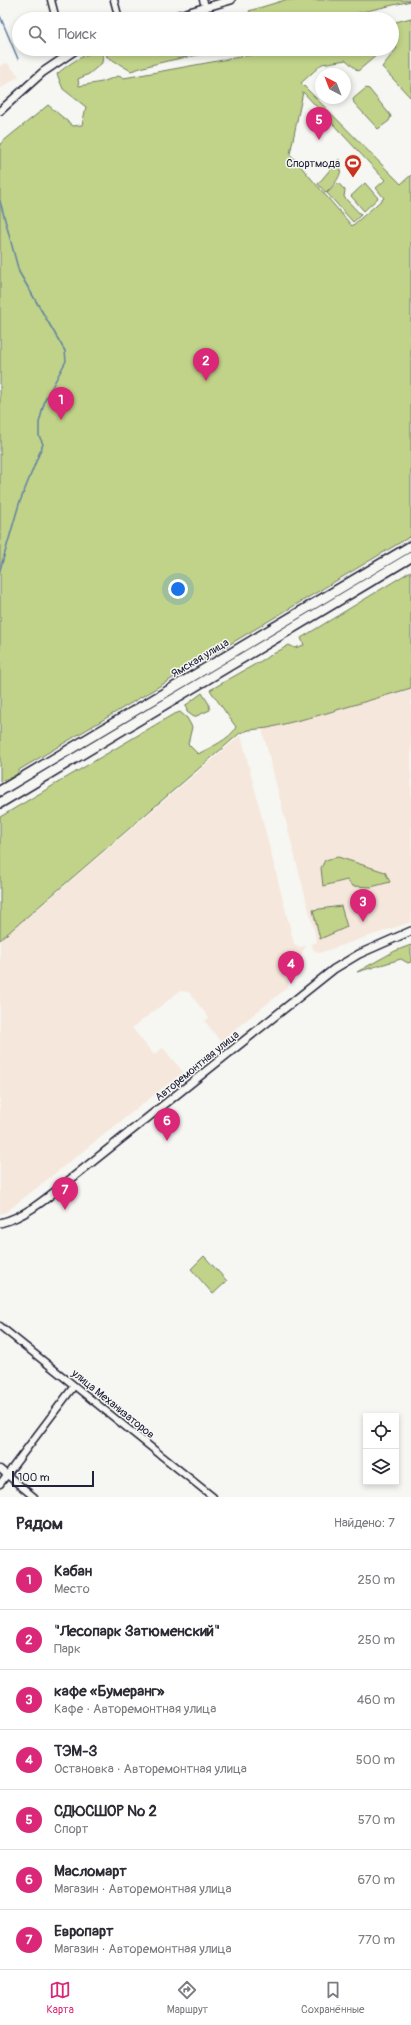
<!DOCTYPE html>
<html lang="ru">
<meta charset="utf-8">
<style>
:root{--surface:#fff;--page:#f2f2f3;--text:#2b2b33;--muted:#7c7c81;--line:#e1e1e2;--accent:#db2777}
body{margin:0;font-family:Pangolin,sans-serif;background:var(--page);color:var(--text)}
.controls{position:absolute;right:12px;bottom:12px;display:grid;overflow:hidden;border-radius:0px;box-shadow:0 2px 6px #0003}
.controls button{width:36px;height:36px;display:grid;place-items:center;padding:0;border:0;border-bottom:1px solid var(--line);background:var(--surface);color:var(--text);font:20px sans-serif}
.compass{position:absolute;left:315px;top:68px;width:36px;height:36px;border-radius:50%;background:var(--surface);box-shadow:0 2px 6px #0003;rotate:318deg}
.scale{position:absolute;left:12px;bottom:10px;width:82px;box-sizing:border-box;padding-left:4px;border:2px solid #22223b;border-top:0;font-size:11px;line-height:14px;white-space:nowrap;color:#22223b;-webkit-text-stroke:3px #f6f6f2;paint-order:stroke}
.you{position:absolute;left:178px;top:589px;width:14px;height:14px;margin:-10px;border:3px solid #fff;border-radius:50%;background:#1a73e8;box-shadow:0 0 0 6px #1a73e833}
.badge{display:grid;place-items:center;width:26px;height:26px;border-radius:50%;background:var(--accent);color:#fff;font-size:13px;font-weight:700}
.pin{position:absolute;translate:-50% -33px;filter:drop-shadow(0 1px 2px #0008)}
.pin::after{content:'';position:absolute;top:21px;width:14px;height:12px;background:inherit;clip-path:polygon(0 0,100% 0,50% 100%)}
.list{margin:0;padding:0;list-style:none}
h2{display:flex;justify-content:space-between;align-items:center;height:52px;margin:0;padding:0 16px;font-size:17px}
h2 small{font-size:13px;font-weight:400;color:var(--muted)}
.list li{display:grid;grid-template-columns:26px 1fr auto;gap:12px;align-items:center;box-sizing:border-box;height:60px;padding:0 16px;border-top:1px solid var(--line)}
.list b{display:block;font-size:15px;white-space:nowrap}
.list p{margin:0;font-size:13px;white-space:nowrap;color:var(--muted)}
.list em{font-size:13px;font-style:normal;color:var(--muted)}
.icon{flex:none;width:22px;height:22px;fill:none;stroke:currentColor;stroke-width:2;stroke-linecap:round;stroke-linejoin:round}
.map{position:relative;flex:none;width:411px;height:1497px;overflow:hidden}
.search{position:absolute;background:var(--surface);box-shadow:0 2px 6px #0003;left:12px;right:12px;top:12px;height:44px;display:flex;align-items:center;gap:10px;box-sizing:border-box;padding:0 14px;border-radius:22px;color:var(--muted);font-size:15px}
.sheet{height:472px;background:var(--surface)}
nav{display:flex;justify-content:space-around;align-items:center;box-sizing:border-box;height:56px;border-top:1px solid var(--line);background:var(--surface);font-size:11px;color:var(--muted)}
nav a{display:grid;justify-items:center;gap:2px}
nav .on{color:var(--accent)}
.map>svg:first-child{display:block}
.built{fill:#f5e7db}
.green{fill:#c0d389;stroke:#717a62;fill-rule:evenodd}
.lines{fill:none;stroke-linecap:round;stroke-linejoin:round}
.stream{stroke:#6281a3;stroke-width:1.5}
.minor-casing{stroke:#22223b;stroke-width:9}
.tertiary-casing{stroke:#22223b;stroke-width:10}
.primary-casing{stroke:#22223b;stroke-width:12}
.minor{stroke:#f6f6f2;stroke-width:6}
.tertiary{stroke:#f6f6f2;stroke-width:7}
.primary{stroke:#f6f6f2;stroke-width:9}
.labels{text-anchor:middle;dominant-baseline:central;stroke-width:3;stroke-linejoin:round;paint-order:stroke}
.poi-label{font-size:11px;fill:#22223b;stroke:#f6f6f2;text-anchor:end}
.street-label{font-size:11px;fill:#22223b;stroke:#f6f6f2}
</style>
<div class="map">
<svg width="411" height="1497" viewBox="0 0 411 1497">
<rect width="100%" height="100%" fill="#f6f6f2"/>
<filter id="ink" filterUnits="userSpaceOnUse"><feTurbulence type="fractalNoise" baseFrequency=".025" numOctaves="2"/><feDisplacementMap in="SourceGraphic" scale="8" xChannelSelector="R" yChannelSelector="G"/><feConvolveMatrix kernelMatrix="1 2 1 2 8 2 1 2 1" color-interpolation-filters="sRGB"/></filter>
<g filter="url(#ink)">
<g class="built">
<polygon points="7,63 19,76 0,89 0,66"/>
<polygon points="411,688 411,922 319,953 313,949 312,944 317,942 262,729 320,715"/>
<polygon points="241,735 294,944 300,947 306,946 296,963 288,959 284,966 288,981 288,987 220,1041 205,1021 209,1018 189,992 180,991 132,1028 154,1055 163,1048 183,1072 6,1212 0,1214 0,941"/>
</g>
<g class="green">
<polygon points="285,0 411,0 411,1 331,19 252,19 249,11"/>
<polygon points="411,18 411,96 410,97 382,67 397,48 392,43 392,23"/>
<path d="M114,49H228C196,56 163,60 131,71L106,56Z"/>
<path d="M283,49H384L358,71L346,60L322,64L301,83L401,184L411,175V536L19,770L16,776L0,781V144C16,130 32,119 48,105L73,126L82,125L86,107L63,89L57,74C70,63 81,56 97,51L103,55L102,63L89,74L78,79L79,86L102,82L118,76L124,78ZM303,92L385,180L376,188L384,198L352,226L290,154Z"/>
<polygon points="366,88 369,89 391,116 389,121 378,129 354,103 353,99"/>
<path d="M339,159C345,173 336,183 326,193L318,184Z"/>
<polygon points="338,183 345,190 344,197 361,215 353,222 327,193"/>
<polygon points="365,183 378,198 364,211 351,196"/>
<path d="M411,571V688L320,715L268,728L249,730L240,733L0,940V817L172,715L180,712L187,718L192,727L188,744L198,754C209,748 231,739 236,727L210,690L289,645L295,648L304,645L301,638Z"/>
<polygon points="202,693 209,704 210,710 194,717 187,712 186,705"/>
<polygon points="338,857 385,872 390,882 371,887 352,886 347,880 323,886 321,868 325,860"/>
<polygon points="341,906 347,927 320,939 313,910"/>
<polygon points="411,945 411,962 408,963 401,959 357,972 395,951"/>
<polygon points="204,1256 227,1281 213,1294 191,1269"/>
</g>
<g class="lines">
<g class="stream">
<polyline points="0,16 18,59"/>
<polyline points="0,201 19,272 65,351 66,361 45,400 39,423 39,436 43,444 19,504 0,570"/>
</g>
<g class="minor-casing">
<g id="minor">
<polyline points="51,0 56,19"/>
<polyline points="114,0 119,19"/>
<polyline points="203,0 206,8"/>
<polyline points="0,1326 213,1497"/>
<polyline points="0,1469 34,1497"/>
<polyline points="0,1484 74,1386"/>
</g>
</g>
<g class="tertiary-casing">
<g id="tertiary">
<polyline points="165,19 231,0"/>
<polyline points="0,111 43,72 77,49"/>
<path d="M0,1223C25,1217 47,1198 67,1182L334,969L359,954L411,931"/>
</g>
</g>
<g class="primary-casing">
<g id="primary">
<polyline points="0,791 411,546"/>
<polyline points="0,803 411,557"/>
</g>
</g>
<use href="#minor" class="minor"/>
<use href="#tertiary" class="tertiary"/>
<use href="#primary" class="primary"/>
</g>
</g>
<defs>
<g id="stadium-pin" transform="scale(0.9)"><path d="M0 17L-7.5 6A9.5 9.5 0 1 1 7.5 6Z" fill="#c8321e" stroke="#f6f6f2"/><path d="M0-5a6.5 5 0 1 0 0 10a6.5 5 0 1 0 0-10ZM-3.5-1.8h7v3.6h-7Z" fill="#fff"/></g>
</defs>
<g fill-rule="evenodd">
<use href="#stadium-pin" x="353" y="163"/>
</g>
<g class="labels">
<g class="poi-label">
<text x="340" y="163">Спортмода</text>
</g>
<g class="street-label">
<text transform="translate(200 658) rotate(-31)">Ямская улица</text>
<text transform="translate(197 1066) rotate(-39)">Авторемонтная улица</text>
<text transform="translate(113 1404) rotate(39)">улица Механизаторов</text>
</g>
</g>
</svg>
<div class="controls">
<button><svg class="icon" aria-label="locate" viewBox="0 0 24 24"><circle cx="12" cy="12" r="6"/><path d="M12 2v4M12 18v4M2 12h4M18 12h4"/></svg></button>
<button><svg class="icon" aria-label="layers" viewBox="0 0 24 24"><path d="M12 4l9 5-9 5-9-5zM3 14l9 5 9-5"/></svg></button>
</div>
<svg class="compass" viewBox="-18 -18 36 36"><path d="M0-13l5 13h-10z" fill="#e53935"/><path d="M0 13l5-13h-10z" fill="#7c7c81"/></svg>
<div class="scale">100 m</div>
<div class="you"></div>
<div class="pin badge" style="left:61px;top:420px">1</div>
<div class="pin badge" style="left:206px;top:381px">2</div>
<div class="pin badge" style="left:363px;top:922px">3</div>
<div class="pin badge" style="left:291px;top:984px">4</div>
<div class="pin badge" style="left:319px;top:140px">5</div>
<div class="pin badge" style="left:167px;top:1141px">6</div>
<div class="pin badge" style="left:65px;top:1210px">7</div>
<div class="search"><svg class="icon" aria-label="search" viewBox="0 0 24 24"><circle cx="10" cy="10" r="6"/><path d="M15 15l6 6"/></svg>Поиск</div>
</div>
<section class="sheet">
<h2>Рядом<small>Найдено: 7</small></h2>
<ul class="list">
<li><span class="badge">1</span><div><b>Кабан</b><p>Место</p></div><em>250 m</em></li>
<li><span class="badge">2</span><div><b>&quot;Лесопарк Затюменский&quot;</b><p>Парк</p></div><em>250 m</em></li>
<li><span class="badge">3</span><div><b>кафе «Бумеранг»</b><p>Кафе · Авторемонтная улица</p></div><em>460 m</em></li>
<li><span class="badge">4</span><div><b>ТЭМ-З</b><p>Остановка · Авторемонтная улица</p></div><em>500 m</em></li>
<li><span class="badge">5</span><div><b>СДЮСШОР № 2</b><p>Спорт</p></div><em>570 m</em></li>
<li><span class="badge">6</span><div><b>Масломарт</b><p>Магазин · Авторемонтная улица</p></div><em>670 m</em></li>
<li><span class="badge">7</span><div><b>Европарт</b><p>Магазин · Авторемонтная улица</p></div><em>770 m</em></li>
</ul>
</section>
<nav>
<a class="on"><svg class="icon" aria-label="map" viewBox="0 0 24 24"><path d="M3 6l6-2 6 2 6-2v14l-6 2-6-2-6 2zM9 4v14M15 6v14"/></svg>Карта</a>
<a><svg class="icon" aria-label="directions" viewBox="0 0 24 24"><path d="M12 3l9 9-9 9-9-9zM9 14v-3h6M13 9l2 2-2 2"/></svg>Маршрут</a>
<a><svg class="icon" aria-label="saved" viewBox="0 0 24 24"><path d="M7 4h10v16l-5-4-5 4z"/></svg>Сохранённые</a>
</nav>
